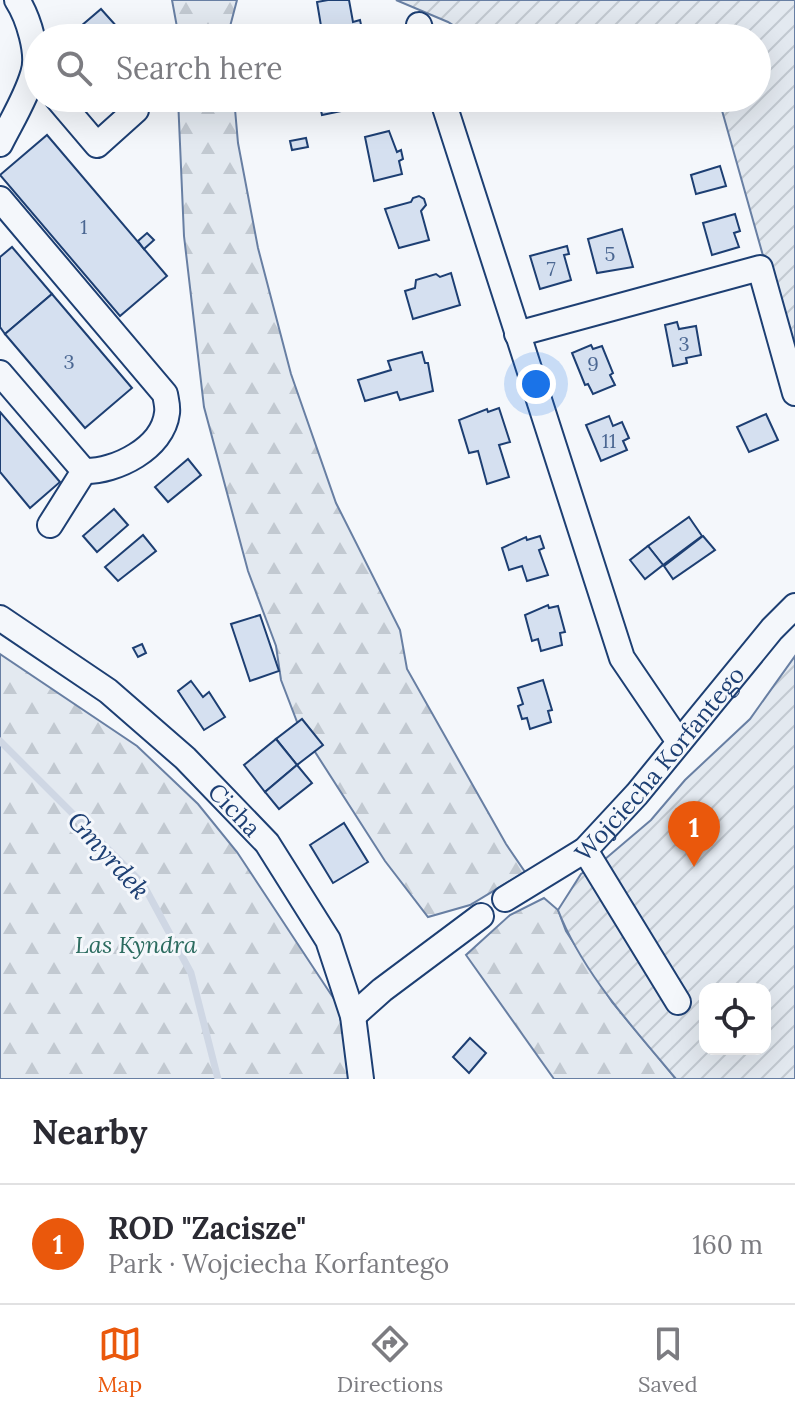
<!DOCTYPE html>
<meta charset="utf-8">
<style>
:root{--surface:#fff;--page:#f7f7f7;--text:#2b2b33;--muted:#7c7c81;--line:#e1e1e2;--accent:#ea580c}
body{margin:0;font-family:Lora,serif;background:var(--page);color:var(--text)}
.controls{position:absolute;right:24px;bottom:24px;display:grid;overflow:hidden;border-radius:16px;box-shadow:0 8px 32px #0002}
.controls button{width:72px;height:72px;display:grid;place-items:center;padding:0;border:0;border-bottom:2px solid var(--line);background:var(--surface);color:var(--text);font:40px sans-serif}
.you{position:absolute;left:536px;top:384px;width:28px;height:28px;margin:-20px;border:6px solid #fff;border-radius:50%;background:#1a73e8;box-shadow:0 0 0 12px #1a73e833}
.badge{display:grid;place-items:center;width:52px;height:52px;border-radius:50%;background:var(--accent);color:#fff;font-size:26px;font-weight:700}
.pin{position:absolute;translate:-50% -66px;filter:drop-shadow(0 2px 4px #0008)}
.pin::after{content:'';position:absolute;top:42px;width:28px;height:24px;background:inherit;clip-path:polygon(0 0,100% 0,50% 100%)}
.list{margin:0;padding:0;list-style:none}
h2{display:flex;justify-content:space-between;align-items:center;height:104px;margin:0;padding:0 32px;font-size:34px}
h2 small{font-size:26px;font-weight:400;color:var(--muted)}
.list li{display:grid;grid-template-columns:52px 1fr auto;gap:24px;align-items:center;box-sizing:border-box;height:120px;padding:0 32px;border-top:2px solid var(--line)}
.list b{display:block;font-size:30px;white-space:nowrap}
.list p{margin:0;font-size:26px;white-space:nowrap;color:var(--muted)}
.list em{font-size:26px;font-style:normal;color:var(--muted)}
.icon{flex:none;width:44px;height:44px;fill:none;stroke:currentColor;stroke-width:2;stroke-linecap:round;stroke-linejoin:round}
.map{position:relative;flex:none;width:795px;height:1079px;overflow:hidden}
.search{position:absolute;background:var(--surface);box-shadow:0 8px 32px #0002;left:24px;right:24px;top:24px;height:88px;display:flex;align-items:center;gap:20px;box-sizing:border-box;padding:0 28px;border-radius:44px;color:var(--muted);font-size:30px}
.sheet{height:224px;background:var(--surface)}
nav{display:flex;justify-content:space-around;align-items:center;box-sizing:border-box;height:112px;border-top:2px solid var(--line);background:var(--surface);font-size:22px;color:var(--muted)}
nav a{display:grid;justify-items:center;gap:4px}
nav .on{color:var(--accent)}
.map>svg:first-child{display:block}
.forest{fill:url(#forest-firs);stroke:#687fa3;stroke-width:2}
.garden{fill:url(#garden-furrows);stroke:#687fa3;stroke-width:2;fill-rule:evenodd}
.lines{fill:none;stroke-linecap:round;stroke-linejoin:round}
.stream{stroke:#cfd7e4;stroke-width:7}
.building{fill:#d5e0f0;stroke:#1d3f73;stroke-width:2}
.minor-casing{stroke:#1d3f73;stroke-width:28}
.minor{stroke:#f4f7fb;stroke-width:24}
.labels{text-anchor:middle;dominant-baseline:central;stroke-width:6;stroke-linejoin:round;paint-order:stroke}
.number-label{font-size:20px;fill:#4b6792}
.street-label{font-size:24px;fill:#1d3f73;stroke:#f4f7fb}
.park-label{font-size:24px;font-style:italic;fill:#2c6c60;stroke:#f4f7fb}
.water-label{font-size:26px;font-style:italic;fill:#1d3f73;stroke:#f4f7fb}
</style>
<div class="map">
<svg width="795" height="1079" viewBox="0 0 795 1079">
<defs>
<pattern id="forest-firs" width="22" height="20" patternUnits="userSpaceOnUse" patternTransform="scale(2)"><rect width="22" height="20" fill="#e3e9f0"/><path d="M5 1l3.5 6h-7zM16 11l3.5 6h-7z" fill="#c2c9d1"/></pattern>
<pattern id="garden-furrows" width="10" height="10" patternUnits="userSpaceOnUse" patternTransform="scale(2)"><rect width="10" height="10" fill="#e3e9f0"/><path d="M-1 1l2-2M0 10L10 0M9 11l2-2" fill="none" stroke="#c2c9d1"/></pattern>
</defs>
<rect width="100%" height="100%" fill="#f4f7fb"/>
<g class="forest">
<polygon points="172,0 237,0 227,38 179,38"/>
<polygon points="178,98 234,98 238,143 258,248 291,374 336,503 400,630 407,669 506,844 525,872 470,905 428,917 385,861 299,727 281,680 276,646 248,571 204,407 184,236"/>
<polygon points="0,654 137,746 198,804 237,852 340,1008 350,1079 0,1079"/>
<polygon points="544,898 558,910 566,931 612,1002 676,1079 554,1079 466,955 510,915"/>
</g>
<g class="garden">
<path d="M396,0H795V369L721,107C680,109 608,119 572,98H757V38H473L448,22Z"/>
<path d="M795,656V1079H676C633,1027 583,974 558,910L581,874L604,860L651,820L685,780L750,719ZM705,989H765V1049H705Z"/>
</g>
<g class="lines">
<polyline class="stream" points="0,741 143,884 191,973 218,1079"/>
</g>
<g class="building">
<polygon points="328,0 349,0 353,22 360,20 363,34 323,38 317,2"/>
<polygon points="101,9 127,38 67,38"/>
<polygon points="314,98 349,98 351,109 322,115 319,102 315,102"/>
<polygon points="389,131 397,152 401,150 403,159 399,161 402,174 374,181 365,137"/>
<polygon points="47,135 167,276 120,316 0,175"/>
<polygon points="306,138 308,147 292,150 290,141"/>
<polygon points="720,166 726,186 696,194 691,175"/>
<polygon points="419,196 424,199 426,205 421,211 429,240 399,248 385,209 411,202 413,198"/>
<polygon points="735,214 740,231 734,233 739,247 712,255 703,223"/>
<polygon points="622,229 633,267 597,273 588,239"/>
<polygon points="147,233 154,240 144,249 138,241"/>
<polygon points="567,246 569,254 564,255 571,280 540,289 530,256"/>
<polygon points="12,247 52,294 5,334 0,327 0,257"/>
<polygon points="451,273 460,305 413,319 405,291 415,288 416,280 436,274 440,277"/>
<polygon points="52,294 132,388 85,428 5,334"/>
<polygon points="677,322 679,329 696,326 701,355 686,358 687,363 673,366 665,325"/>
<polygon points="591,345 593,349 602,346 613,373 610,375 615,385 593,394 588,384 585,385 572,353"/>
<polygon points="422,352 425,363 428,363 433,391 400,400 397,392 365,401 358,380 391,370 388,361"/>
<polygon points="499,408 510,442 499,445 509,477 487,484 478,451 469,453 459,420 487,409 488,412"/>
<polygon points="0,412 60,482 30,508 0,472"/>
<polygon points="766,414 778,440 749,452 737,427"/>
<polygon points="609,416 613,426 622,422 629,438 623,441 627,450 601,461 586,425"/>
<polygon points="188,459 201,475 168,502 155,487"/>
<polygon points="114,509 128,525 97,552 83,536"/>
<polygon points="689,517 702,536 663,565 648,546"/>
<polygon points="143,535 156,551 118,581 105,567"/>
<polygon points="540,536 544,548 539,550 548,575 527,581 522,566 509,570 502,548 526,537 527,540"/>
<polygon points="703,536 715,550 673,579 664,566"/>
<polygon points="648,546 663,565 645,579 630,560"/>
<polygon points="548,605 549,608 558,606 565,632 560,633 562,645 541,651 538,639 532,641 525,615"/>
<polygon points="260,615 279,671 250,681 231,624"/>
<polygon points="142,644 146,653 138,657 133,648"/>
<polygon points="543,680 552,710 548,711 551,722 530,729 527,718 522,719 518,706 523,704 518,688"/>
<polygon points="191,681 203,697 209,692 225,717 204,730 178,691"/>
<polygon points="302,719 323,745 297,765 276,739"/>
<polygon points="276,739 297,765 265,792 244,765"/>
<polygon points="297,765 312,783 279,809 265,792"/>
<polygon points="344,823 368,862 333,883 310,845"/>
<polygon points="470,1038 486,1053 469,1073 453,1057"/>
</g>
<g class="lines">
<g class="minor-casing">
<g id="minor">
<polyline points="419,25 423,38"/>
<polyline points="57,98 97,145 136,110"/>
<polyline points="442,98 622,658 679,742"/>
<path d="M0,144C11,122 26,98 33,74C40,54 28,17 17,0"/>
<path d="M0,199L165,394C166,400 168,407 167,413C163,448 116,472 84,471"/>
<polyline points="517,334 760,268 795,393"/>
<polyline points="0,373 84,471 50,525"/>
<path id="s1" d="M0,618L108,691L185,758L267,843L328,940L353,1016L361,1079"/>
<polyline points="585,850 678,1002"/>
<path id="s2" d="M505,899L585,850L637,794L772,629L795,606"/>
<polyline points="353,1016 382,990 481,916"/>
</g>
</g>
<use href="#minor" class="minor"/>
</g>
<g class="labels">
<g class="number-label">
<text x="84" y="226">1</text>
<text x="610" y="253">5</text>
<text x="551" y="268">7</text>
<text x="684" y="343">3</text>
<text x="69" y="361">3</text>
<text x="593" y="363">9</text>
<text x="609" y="440">11</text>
</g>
<g class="street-label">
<text stroke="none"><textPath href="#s2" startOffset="208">Wojciecha Korfantego</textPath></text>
<text stroke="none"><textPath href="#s1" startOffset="304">Cicha</textPath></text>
</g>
<g class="park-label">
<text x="136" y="944">Las Kyndra</text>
</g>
<g class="water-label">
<text transform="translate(109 855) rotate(48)">Gmyrdek</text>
</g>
</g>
</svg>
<div class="controls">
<button><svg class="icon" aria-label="locate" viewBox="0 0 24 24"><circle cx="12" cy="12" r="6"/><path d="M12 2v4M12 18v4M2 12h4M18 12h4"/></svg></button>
</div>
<div class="you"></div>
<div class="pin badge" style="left:694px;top:867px">1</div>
<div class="search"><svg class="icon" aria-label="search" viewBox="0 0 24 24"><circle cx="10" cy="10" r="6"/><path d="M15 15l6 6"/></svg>Search here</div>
</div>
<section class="sheet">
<h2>Nearby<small></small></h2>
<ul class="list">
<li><span class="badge">1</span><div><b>ROD &quot;Zacisze&quot;</b><p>Park · Wojciecha Korfantego</p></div><em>160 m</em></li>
</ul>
</section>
<nav>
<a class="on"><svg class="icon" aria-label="map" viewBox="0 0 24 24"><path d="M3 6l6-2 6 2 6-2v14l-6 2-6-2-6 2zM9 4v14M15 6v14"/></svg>Map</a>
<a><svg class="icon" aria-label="directions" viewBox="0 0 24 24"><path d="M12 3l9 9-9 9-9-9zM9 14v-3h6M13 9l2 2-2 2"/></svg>Directions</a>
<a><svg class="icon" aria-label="saved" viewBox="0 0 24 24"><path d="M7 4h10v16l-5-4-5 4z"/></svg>Saved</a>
</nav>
